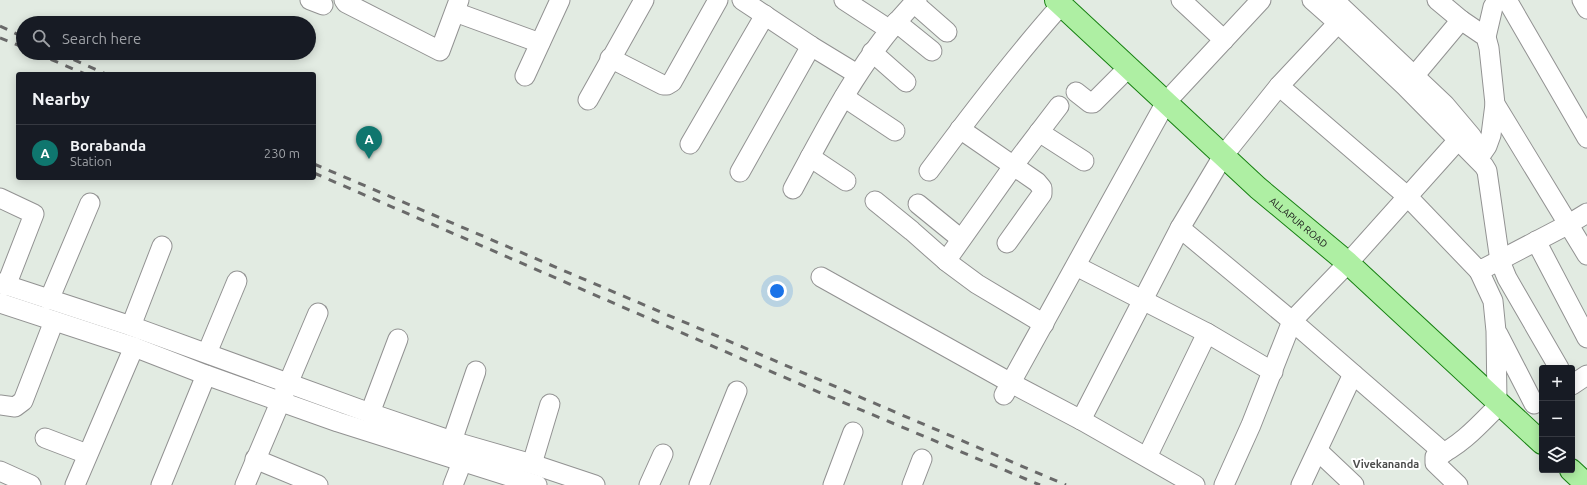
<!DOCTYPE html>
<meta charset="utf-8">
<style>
:root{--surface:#171b24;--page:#20242c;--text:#f1f3f6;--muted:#9ea1a6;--line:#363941;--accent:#0f766e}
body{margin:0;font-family:Ubuntu,sans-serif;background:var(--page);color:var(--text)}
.controls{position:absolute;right:12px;bottom:12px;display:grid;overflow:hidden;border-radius:4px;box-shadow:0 2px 10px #0003}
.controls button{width:36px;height:36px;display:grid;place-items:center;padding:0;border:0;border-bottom:1px solid var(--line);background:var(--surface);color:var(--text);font:20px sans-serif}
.you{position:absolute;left:777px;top:291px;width:14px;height:14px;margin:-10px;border:3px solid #fff;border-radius:50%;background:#1a73e8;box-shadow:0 0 0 6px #1a73e833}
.badge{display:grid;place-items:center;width:26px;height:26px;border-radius:50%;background:var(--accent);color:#fff;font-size:13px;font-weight:700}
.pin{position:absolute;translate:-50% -33px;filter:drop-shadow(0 1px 2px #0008)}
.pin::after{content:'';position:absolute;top:21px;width:14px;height:12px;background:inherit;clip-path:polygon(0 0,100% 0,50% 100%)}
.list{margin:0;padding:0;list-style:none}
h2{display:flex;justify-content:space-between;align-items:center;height:52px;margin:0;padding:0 16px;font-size:17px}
h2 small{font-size:13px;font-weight:400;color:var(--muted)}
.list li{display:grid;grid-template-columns:26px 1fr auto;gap:12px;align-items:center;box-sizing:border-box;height:56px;padding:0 16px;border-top:1px solid var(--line)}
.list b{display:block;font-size:15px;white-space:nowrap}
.list p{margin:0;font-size:13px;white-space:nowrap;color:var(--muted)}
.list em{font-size:13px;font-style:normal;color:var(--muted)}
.icon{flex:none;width:22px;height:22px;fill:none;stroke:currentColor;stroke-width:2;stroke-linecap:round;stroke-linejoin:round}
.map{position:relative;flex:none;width:1587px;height:485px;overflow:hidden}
.search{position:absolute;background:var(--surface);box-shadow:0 2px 10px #0003;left:16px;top:16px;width:300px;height:44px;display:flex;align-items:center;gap:10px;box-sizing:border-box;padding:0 14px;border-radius:22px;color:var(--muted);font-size:15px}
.panel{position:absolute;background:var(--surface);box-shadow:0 2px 10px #0003;left:16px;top:72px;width:300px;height:108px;border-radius:4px}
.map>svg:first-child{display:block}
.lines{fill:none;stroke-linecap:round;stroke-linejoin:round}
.minor-casing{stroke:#929292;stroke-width:21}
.major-casing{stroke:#178012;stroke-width:24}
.minor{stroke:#fff;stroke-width:19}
.major{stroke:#aeefa3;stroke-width:22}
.rail{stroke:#696969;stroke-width:3;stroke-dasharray:8 8;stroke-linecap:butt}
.labels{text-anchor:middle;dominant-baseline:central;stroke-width:4;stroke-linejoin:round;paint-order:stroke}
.street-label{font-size:10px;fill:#1b1b1b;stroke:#fff}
.neighbourhood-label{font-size:11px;font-weight:bold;fill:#4e4e4e;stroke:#fff}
</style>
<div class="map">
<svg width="1587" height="485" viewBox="0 0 1587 485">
<rect width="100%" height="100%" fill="#e2ebe2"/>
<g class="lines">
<g class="minor-casing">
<g id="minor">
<polyline points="310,0 323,5"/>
<polyline points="344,0 346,3 440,51 459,0"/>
<polyline points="742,0 811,46 857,74"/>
<polyline points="844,0 890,30"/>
<polyline points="1181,0 1224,40"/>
<polyline points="1312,0 1338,23 1405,86 1484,166 1487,171 1500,261 1507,278 1559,368"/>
<polyline points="1334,0 1445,105 1472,137"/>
<polyline points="1437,0 1461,20 1486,37 1489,48 1495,104 1587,255"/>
<polyline points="1507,0 1587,138"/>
<polyline points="1582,0 1587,9"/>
<polyline points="914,3 947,32"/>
<polyline points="455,12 540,43"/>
<polyline points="896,22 932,51"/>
<polyline points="1486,37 1493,7 1497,0"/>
<polyline points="872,52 906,82"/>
<polyline points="610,58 663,85 667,85 672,82 718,0"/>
<polyline points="1415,75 1461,20"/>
<polyline points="525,76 560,0"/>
<polyline points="1279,86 1408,197 1479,271 1569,224 1587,213"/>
<polyline points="1076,92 1090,103 1093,103 1129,67"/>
<polyline points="844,97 895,131"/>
<polyline points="588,100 644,0"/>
<polyline points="960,129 1037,182 1042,188 1042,194 1007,243"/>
<polyline points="1039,132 1084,161"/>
<polyline points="690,144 765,15"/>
<polyline points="810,157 846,181"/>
<polyline points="1478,159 1487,146 1491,135 1495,104"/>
<path d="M929,171C971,114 1014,58 1061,5"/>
<polyline points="740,172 811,46"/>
<path d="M793,189C829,122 863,54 917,0"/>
<polyline points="0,198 34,214 6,286"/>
<polyline points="875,201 912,231 946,261 977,284 1044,324"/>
<polyline points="918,204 961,239"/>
<polyline points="1180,228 1292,321 1444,453"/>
<polyline points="1536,241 1587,338"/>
<polyline points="946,261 1014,165 1059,106"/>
<polyline points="1076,266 1207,333 1273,372"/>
<polyline points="1479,271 1493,301 1496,331 1497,402"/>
<polyline points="821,277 1011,383 1081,420 1195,485"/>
<polyline points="0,283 131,326 370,413 452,441 532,464 595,485"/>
<polyline points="49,300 90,203"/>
<polyline points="0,303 134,347 206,375 338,422 537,485"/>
<polyline points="131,326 162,246"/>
<polyline points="1498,334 1534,404"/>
<polyline points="207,353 237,281"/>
<polyline points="1572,385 1587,375"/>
<polyline points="1004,395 1166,102 1261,0"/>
<polyline points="0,405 15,407 23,401 54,321"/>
<polyline points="370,413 398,339"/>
<polyline points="1081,420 1180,228 1223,156 1279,86 1338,23"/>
<polyline points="45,438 87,454"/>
<polyline points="452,441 476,371"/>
<polyline points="1318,451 1354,485"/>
<polyline points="1147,457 1207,333"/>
<polyline points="255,459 318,485"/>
<polyline points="532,464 550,404"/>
<polyline points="0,471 31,485"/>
<polyline points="75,485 134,347"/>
<polyline points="161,485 206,375"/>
<polyline points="245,485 318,313"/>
<polyline points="453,485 462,462"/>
<polyline points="649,485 663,454"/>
<polyline points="699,485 737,391"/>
<polyline points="833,485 853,432"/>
<polyline points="912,485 922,459"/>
<polyline points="1224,485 1251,425 1292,321 1348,263 1459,139"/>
<polyline points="1301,485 1353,374"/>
<path d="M1458,485L1435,463V457C1461,446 1480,424 1500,404"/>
</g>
</g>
<g class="major-casing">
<g id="major">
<path id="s1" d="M1056,0L1258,188L1348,263L1542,443"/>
<polyline points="1571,470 1587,485"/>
</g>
</g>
<use href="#minor" class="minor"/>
<use href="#major" class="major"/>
<g class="rail">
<polyline points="0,26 23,37"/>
<polyline points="0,38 23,47"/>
<polyline points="36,53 85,74"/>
<polyline points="59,53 106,74"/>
<polyline points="314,164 1066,485"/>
<polyline points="314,173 809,388 1040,485"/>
</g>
</g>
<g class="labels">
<g class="street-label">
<text stroke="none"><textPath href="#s1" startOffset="329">ALLAPUR ROAD</textPath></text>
</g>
<g class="neighbourhood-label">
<text x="1386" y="464">Vivekananda</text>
</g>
</g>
</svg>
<div class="controls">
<button>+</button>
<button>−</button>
<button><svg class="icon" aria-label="layers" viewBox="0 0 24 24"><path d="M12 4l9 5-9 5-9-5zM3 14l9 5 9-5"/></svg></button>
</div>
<div class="you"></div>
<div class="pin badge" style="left:369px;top:159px">A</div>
<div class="search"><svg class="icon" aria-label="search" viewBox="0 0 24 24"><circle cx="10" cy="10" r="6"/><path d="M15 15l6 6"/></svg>Search here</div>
<section class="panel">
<h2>Nearby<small></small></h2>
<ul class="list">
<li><span class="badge">A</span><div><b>Borabanda</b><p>Station</p></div><em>230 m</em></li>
</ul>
</section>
</div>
